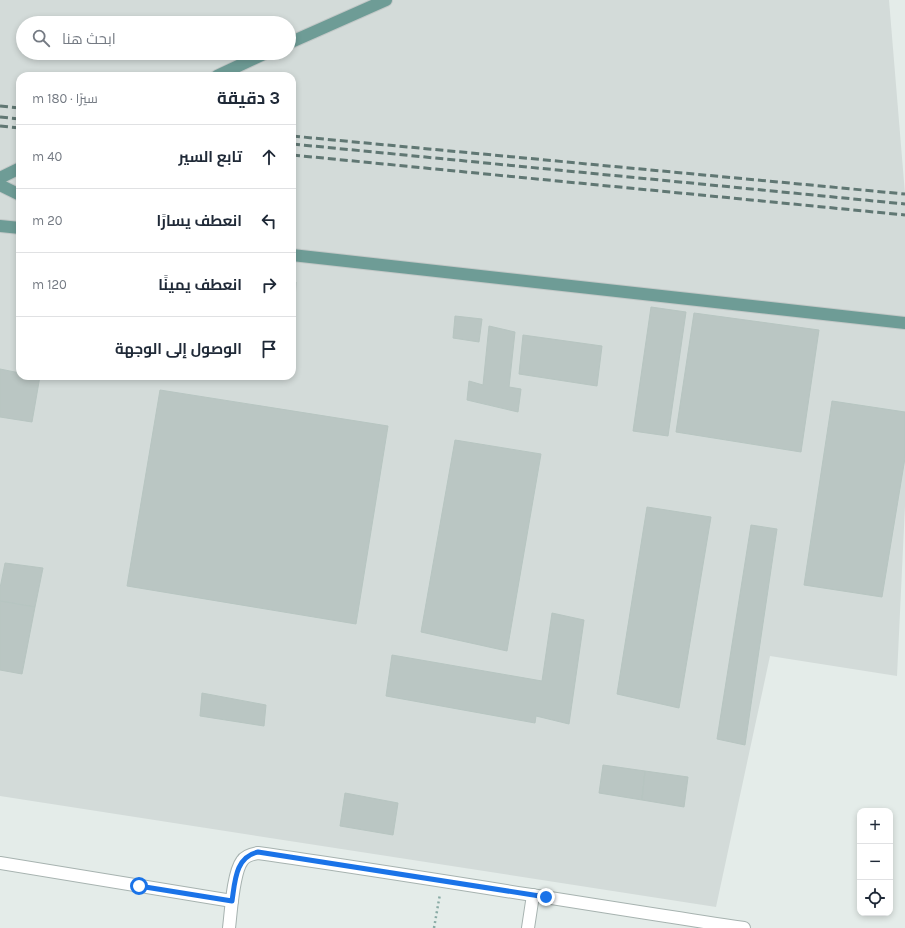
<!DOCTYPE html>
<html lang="ar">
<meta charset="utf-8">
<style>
:root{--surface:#fff;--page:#f6f6f7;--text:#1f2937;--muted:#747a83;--line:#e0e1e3}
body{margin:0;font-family:Karla,Cairo,sans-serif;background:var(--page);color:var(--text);direction:rtl}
.controls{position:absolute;right:12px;bottom:12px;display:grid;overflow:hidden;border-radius:8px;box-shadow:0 2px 6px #0003}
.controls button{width:36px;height:36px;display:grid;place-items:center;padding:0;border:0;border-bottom:1px solid var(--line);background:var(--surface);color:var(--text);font:20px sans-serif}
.stop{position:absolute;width:12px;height:12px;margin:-9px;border:3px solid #1a73e8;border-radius:50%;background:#fff}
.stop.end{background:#1a73e8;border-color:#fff;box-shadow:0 1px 4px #0008}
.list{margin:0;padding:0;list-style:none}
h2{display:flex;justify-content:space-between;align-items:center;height:52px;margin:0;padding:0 16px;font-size:17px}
h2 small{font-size:13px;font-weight:400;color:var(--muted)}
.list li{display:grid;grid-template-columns:26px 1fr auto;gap:12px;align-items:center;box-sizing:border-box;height:64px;padding:0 16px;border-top:1px solid var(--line)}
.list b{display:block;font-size:15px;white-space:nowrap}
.list em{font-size:13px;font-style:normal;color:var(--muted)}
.icon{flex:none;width:22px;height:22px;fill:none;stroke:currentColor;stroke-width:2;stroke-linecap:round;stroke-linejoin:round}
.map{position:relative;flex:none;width:905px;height:928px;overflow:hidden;direction:ltr}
.search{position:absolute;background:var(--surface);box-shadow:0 2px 6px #0003;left:16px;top:16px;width:280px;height:44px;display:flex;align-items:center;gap:10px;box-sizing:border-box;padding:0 14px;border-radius:22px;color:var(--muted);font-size:15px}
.panel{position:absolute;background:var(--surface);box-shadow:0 2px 6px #0003;left:16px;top:72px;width:280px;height:308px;border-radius:12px;direction:rtl}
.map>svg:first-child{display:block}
.built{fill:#d3dbd9;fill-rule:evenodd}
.building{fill:#bac6c3;stroke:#b7c5c1}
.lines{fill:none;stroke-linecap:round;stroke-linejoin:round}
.minor-casing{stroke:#a7b3b0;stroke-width:14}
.major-casing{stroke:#c2c8c7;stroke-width:14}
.path{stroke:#89aba5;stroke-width:2.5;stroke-dasharray:2 3;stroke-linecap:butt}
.minor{stroke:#fff;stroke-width:12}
.major{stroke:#6e9c96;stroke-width:12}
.rail{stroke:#607773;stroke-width:3;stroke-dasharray:8 4;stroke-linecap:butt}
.route{stroke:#1a73e8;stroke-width:5}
</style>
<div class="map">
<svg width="905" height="928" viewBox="0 0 905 928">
<rect width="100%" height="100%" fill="#e4ece9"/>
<path class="built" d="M0,0H889L905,194V506L897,676L770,656L716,907L0,796ZM23,23H289V53H23ZM20,76H292V376H20Z"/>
<g class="building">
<polygon points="292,282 296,282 294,321 292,321"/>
<polygon points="651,307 686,312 668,436 633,431"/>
<polygon points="694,313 819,330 801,452 676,432"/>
<polygon points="455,316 482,319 479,342 453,338"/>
<polygon points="489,326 515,332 509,387 521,389 518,412 467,400 469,381 483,385"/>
<polygon points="523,335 602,346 597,386 519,374"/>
<polygon points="0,369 20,373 20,376 40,376 32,422 0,417"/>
<polygon points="160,390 388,426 356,624 127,586"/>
<polygon points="832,401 905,412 905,458 882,597 804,585"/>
<polygon points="455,440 541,454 507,651 421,632"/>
<polygon points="647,507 711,517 679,708 617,694"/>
<polygon points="751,525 777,529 745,745 717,739"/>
<polygon points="5,563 43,568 35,607 0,601 0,588"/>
<polygon points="0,601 35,607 22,674 0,670"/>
<polygon points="552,613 584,620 569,724 536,716 535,723 386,696 392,655 542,681"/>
<polygon points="202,693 266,705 264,726 200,716"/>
<polygon points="603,765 645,771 642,800 599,793"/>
<polygon points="645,771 688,777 684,807 642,800"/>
<polygon points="345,793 398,803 393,835 340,826"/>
</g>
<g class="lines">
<g class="minor-casing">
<g id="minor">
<polyline points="0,863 232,901"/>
<path d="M229,928C231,912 233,873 242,861C245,856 252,854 258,853C420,876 582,904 744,928"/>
<polyline points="528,928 533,895"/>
</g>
</g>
<g class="major-casing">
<g id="major">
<polyline points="289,43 386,0"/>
<polyline points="217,76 266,53"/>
<polyline points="0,178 20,168"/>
<polyline points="0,185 20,195"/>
<polyline points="0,226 20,228"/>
<polyline points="292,255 905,323"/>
</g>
</g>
<polyline class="path" points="434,928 440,894"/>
<use href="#minor" class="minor"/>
<use href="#major" class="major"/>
<g class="rail">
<polyline points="0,106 20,108"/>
<polyline points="0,117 20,119"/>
<polyline points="0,126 20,128"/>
<polyline points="292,136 905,194"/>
<polyline points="292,144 905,204"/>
<polyline points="292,155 905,215"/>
</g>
</g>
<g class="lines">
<path class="route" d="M139,886L232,901C235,882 235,857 258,852L546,897"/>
</g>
</svg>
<div class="controls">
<button>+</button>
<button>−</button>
<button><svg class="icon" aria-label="locate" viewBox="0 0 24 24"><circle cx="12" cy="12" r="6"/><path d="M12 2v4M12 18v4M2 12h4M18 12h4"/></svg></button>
</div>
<div class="stop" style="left:139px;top:886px"></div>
<div class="stop end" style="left:546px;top:897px"></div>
<div class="search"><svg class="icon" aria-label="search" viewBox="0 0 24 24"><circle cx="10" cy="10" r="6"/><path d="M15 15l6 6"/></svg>ابحث هنا</div>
<section class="panel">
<h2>3 دقيقة<small>سيرًا · 180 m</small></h2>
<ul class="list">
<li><svg class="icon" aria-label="ahead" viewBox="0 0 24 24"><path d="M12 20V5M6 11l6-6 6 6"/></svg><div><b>تابع السير</b></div><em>40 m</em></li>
<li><svg class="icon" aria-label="left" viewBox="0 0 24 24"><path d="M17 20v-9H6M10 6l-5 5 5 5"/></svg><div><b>انعطف يسارًا</b></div><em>20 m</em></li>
<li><svg class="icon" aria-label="right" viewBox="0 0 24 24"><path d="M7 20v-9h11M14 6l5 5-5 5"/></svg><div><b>انعطف يمينًا</b></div><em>120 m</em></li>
<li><svg class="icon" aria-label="arrive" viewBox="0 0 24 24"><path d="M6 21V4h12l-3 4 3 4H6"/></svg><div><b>الوصول إلى الوجهة</b></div></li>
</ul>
</section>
</div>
